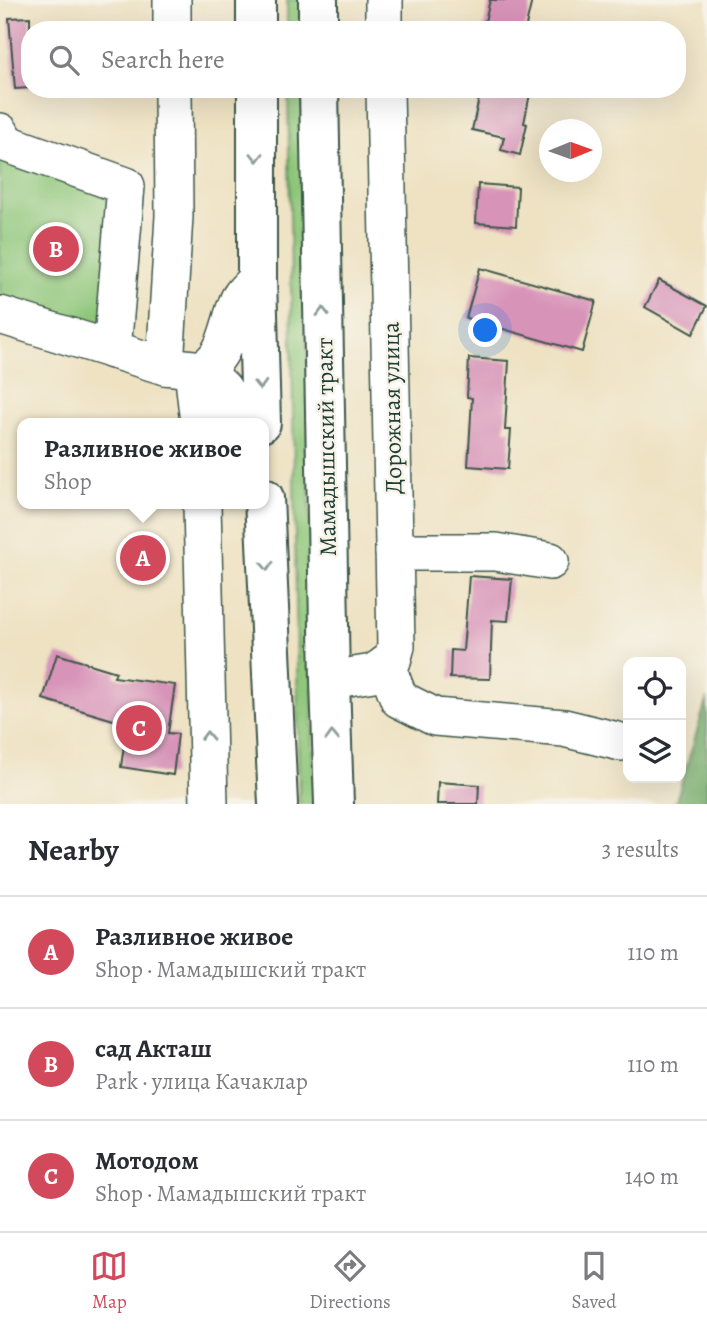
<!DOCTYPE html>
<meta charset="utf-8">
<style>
:root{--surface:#fff;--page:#f7f7f7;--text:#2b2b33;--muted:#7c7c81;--line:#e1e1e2;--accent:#d1495b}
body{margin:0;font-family:Alegreya,serif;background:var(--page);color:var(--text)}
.controls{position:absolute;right:21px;bottom:21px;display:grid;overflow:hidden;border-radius:14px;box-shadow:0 7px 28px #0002}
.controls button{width:63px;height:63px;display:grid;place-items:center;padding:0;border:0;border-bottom:2px solid var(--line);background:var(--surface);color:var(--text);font:35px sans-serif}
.compass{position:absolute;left:539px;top:119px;width:63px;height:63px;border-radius:50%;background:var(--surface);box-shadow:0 7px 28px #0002;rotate:89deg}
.you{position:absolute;left:486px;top:331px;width:24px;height:24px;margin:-18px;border:5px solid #fff;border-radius:50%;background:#1a73e8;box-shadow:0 0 0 10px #1a73e833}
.badge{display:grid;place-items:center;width:46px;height:46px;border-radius:50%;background:var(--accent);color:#fff;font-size:23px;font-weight:700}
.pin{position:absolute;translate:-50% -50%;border:4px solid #fff;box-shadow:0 2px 7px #0006}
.popup{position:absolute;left:17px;top:418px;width:252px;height:91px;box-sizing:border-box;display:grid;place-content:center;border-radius:14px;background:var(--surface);filter:drop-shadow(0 2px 5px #0005);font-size:23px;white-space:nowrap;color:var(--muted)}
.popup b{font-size:26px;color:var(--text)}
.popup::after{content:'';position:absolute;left:50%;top:100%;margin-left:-14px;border:14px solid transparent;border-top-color:var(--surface)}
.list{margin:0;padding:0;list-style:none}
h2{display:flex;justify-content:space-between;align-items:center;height:91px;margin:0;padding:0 28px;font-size:30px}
h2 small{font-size:23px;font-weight:400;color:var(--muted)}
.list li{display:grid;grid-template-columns:46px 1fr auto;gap:21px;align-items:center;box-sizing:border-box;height:112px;padding:0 28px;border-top:2px solid var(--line)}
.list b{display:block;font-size:26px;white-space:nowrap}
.list p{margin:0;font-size:23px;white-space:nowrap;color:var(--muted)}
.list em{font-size:23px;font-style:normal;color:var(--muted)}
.icon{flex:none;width:38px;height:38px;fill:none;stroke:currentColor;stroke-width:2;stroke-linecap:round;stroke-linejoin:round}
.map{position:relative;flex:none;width:707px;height:804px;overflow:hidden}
.search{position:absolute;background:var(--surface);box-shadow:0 7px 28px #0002;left:21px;right:21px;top:21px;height:77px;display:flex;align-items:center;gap:18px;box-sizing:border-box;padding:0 24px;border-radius:28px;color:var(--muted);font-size:26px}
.sheet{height:427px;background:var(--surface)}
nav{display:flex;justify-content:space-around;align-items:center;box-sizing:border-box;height:98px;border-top:2px solid var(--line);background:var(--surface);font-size:19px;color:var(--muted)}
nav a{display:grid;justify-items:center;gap:4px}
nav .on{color:var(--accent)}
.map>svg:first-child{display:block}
.green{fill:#8dc679;stroke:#568256;stroke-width:2}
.forest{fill:#72ab69;stroke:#48744e;stroke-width:2}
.building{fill:#d793b8}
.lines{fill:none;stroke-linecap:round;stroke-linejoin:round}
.minor-casing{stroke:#3e5649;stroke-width:40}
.major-casing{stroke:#3e5649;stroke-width:42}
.minor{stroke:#fff;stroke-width:37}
.major{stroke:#fff;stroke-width:38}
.oneway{stroke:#8f9e9a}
.labels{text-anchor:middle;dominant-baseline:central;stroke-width:5;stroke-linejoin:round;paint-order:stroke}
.street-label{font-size:24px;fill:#1f3d34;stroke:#f7f3e8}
</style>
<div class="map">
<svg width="707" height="804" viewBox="0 0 707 804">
<rect width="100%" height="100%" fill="#f7f3e8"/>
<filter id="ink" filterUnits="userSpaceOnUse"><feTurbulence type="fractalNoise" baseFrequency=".0143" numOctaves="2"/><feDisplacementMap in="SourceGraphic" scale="14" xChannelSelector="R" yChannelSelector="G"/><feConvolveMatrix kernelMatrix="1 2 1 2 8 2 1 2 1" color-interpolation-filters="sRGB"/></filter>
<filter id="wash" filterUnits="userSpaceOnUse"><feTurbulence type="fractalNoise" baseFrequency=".00686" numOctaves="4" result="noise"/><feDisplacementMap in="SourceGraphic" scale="28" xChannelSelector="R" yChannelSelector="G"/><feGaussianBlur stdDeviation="1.57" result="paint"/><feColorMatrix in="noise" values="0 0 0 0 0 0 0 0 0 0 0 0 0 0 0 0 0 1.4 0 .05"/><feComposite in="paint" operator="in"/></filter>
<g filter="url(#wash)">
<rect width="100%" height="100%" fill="#eee2c3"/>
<g class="green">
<rect x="287" y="0" width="15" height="30"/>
<polygon points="288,89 303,89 314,804 299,804 299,799"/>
<polygon points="0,151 116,191 103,340 0,307"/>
</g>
<polygon class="forest" points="707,698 707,804 675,804"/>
<g id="blocks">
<g class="building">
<polygon points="490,0 532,0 525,30 483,30"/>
<polygon points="30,17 30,88 15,89 9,18"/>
<polygon points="481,89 531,89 524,123 527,124 520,155 501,150 504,137 472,130"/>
<polygon points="478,184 518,187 516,226 476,223"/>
<polygon points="480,268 596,301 582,352 466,318"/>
<polygon points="659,280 707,306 693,334 645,307"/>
<polygon points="469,358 509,361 505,430 511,430 508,469 468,466 472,398 467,397"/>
<polygon points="469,576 512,579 508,621 492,620 490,679 450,678 451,650 463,651"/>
<polygon points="57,654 116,672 114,677 175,685 168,733 178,734 173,775 121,767 127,724 43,699"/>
<polygon points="438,782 479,785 478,804 437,804"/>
</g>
</g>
</g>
<g filter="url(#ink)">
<use href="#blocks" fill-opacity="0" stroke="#3e5649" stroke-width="2"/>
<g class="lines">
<g class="minor-casing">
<g id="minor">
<polyline points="172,0 172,30"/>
<polyline points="384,0 384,30"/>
<polyline points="0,132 5,143 126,186 112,350"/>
<polyline points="0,315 165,366 203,370 223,389 233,406 235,423"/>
<polyline points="165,366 174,216 173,89"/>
<polyline points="193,370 199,423"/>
<path d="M200,370C226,360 228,326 237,304C240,294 251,286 257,278"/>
<polyline points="202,504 209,804"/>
<polyline points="394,552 496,552 550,561"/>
<polyline points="386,664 399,699 435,717 564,728 621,742"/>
<polyline points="330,680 373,673 392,661 396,646 385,89"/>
</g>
</g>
<g class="major-casing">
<g id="major">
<polyline points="256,0 256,30"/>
<polyline points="318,0 318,30"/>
<polyline points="257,89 257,278 261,423"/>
<polyline points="319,89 330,680 334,804"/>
<polyline points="264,498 278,804"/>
</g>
</g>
<use href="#minor" class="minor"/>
<use href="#major" class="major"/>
</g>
<defs><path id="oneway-chevron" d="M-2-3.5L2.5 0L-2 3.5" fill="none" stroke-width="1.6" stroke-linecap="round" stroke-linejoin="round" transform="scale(1.75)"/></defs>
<g class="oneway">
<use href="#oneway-chevron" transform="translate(257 157) rotate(90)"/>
<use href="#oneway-chevron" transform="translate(323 312) rotate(-91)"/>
<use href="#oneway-chevron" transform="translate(260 385) rotate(88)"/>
<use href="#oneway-chevron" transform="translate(267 566) rotate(87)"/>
<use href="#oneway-chevron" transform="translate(207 736) rotate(-91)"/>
<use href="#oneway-chevron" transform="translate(332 736) rotate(-92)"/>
</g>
</g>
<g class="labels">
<g class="street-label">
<text transform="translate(392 408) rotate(-91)">Дорожная улица</text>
<text transform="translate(326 447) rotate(-91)">Мамадышский тракт</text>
</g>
</g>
</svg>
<div class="controls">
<button><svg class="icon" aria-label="locate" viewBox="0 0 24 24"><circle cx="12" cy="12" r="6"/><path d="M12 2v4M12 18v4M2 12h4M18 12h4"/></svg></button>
<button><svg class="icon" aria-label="layers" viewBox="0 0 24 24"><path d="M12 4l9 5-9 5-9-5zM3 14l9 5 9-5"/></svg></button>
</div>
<svg class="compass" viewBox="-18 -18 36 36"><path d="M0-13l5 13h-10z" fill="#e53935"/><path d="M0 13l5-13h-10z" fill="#7c7c81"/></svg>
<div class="you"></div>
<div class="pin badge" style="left:143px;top:558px">A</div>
<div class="popup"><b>Разливное живое</b>Shop</div>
<div class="pin badge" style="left:56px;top:249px">B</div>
<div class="pin badge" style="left:139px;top:728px">C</div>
<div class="search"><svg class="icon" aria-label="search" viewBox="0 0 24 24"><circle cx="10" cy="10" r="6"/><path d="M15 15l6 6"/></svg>Search here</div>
</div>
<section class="sheet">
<h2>Nearby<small>3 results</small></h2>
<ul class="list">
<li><span class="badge">A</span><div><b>Разливное живое</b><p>Shop · Мамадышский тракт</p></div><em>110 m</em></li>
<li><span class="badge">B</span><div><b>сад Акташ</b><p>Park · улица Качаклар</p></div><em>110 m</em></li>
<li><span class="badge">C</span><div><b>Мотодом</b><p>Shop · Мамадышский тракт</p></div><em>140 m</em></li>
</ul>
</section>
<nav>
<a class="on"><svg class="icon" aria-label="map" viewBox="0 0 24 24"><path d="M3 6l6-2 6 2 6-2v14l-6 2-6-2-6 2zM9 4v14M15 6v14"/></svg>Map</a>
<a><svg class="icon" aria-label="directions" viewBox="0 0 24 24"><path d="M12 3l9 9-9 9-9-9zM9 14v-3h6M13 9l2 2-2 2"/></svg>Directions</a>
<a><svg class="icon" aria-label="saved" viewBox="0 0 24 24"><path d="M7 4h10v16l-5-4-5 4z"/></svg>Saved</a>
</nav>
